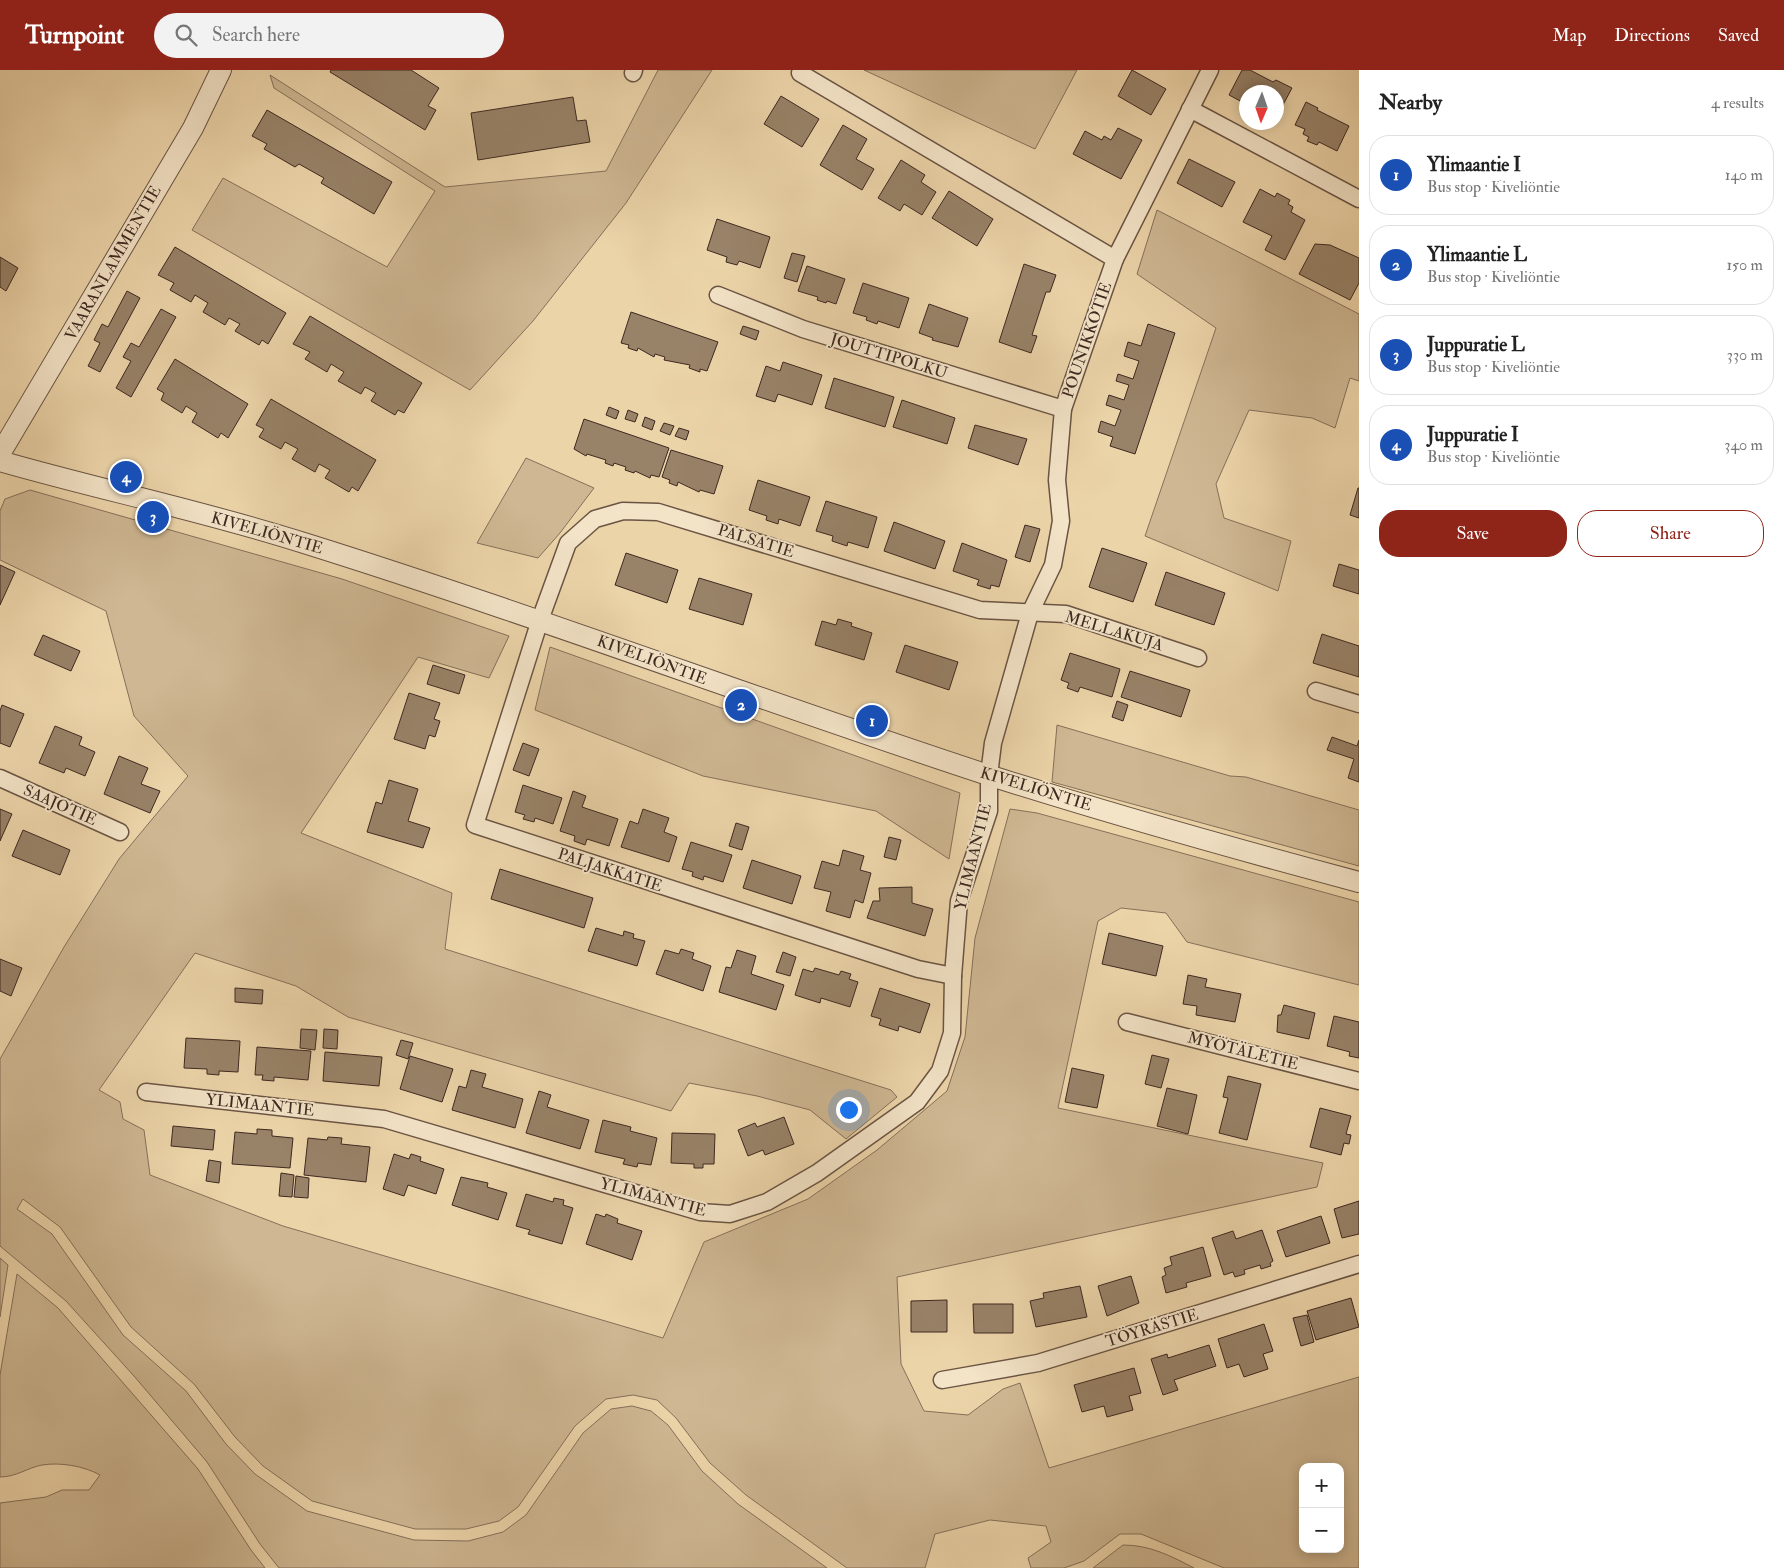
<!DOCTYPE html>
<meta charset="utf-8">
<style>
:root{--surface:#fff;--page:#f2f2f2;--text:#222;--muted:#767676;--line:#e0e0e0;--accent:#8f2418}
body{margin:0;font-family:"IM FELL Double Pica",serif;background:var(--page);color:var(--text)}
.controls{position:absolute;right:15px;bottom:15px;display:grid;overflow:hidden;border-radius:10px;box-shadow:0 2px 12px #0003}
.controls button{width:45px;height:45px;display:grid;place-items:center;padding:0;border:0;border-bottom:1px solid var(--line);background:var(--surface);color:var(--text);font:25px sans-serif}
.compass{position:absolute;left:1239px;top:15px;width:45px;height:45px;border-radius:50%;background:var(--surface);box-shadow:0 2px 12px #0003;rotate:182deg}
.you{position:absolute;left:848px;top:1039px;width:18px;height:18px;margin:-12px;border:4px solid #fff;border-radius:50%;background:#1a73e8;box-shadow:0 0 0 8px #1a73e833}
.badge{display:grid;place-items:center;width:32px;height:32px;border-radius:50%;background:var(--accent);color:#fff;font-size:16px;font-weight:700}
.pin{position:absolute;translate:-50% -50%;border:2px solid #fff;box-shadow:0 1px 5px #0006}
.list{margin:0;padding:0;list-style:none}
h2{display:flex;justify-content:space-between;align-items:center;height:65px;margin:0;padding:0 20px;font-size:21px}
h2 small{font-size:16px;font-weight:400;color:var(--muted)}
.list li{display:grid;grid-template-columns:32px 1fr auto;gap:15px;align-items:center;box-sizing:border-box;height:80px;margin:0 10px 10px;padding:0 10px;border:1px solid var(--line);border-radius:20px}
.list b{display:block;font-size:19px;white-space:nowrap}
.list p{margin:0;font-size:16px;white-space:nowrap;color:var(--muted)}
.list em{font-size:16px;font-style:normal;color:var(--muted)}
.actions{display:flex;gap:10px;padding:15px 20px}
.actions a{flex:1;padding:11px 0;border:1px solid var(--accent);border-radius:20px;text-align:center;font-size:18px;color:var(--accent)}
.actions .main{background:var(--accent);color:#fff}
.icon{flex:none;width:28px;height:28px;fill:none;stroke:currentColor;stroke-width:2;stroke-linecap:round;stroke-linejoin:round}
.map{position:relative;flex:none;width:1359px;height:1498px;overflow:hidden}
header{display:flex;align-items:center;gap:30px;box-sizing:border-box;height:70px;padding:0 25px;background:var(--accent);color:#fff}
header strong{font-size:24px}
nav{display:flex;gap:28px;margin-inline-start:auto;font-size:18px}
.search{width:350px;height:45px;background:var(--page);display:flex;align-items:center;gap:12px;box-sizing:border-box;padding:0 18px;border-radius:28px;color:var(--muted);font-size:19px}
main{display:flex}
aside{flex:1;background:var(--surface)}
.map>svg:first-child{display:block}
.green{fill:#ceb792;stroke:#86705a;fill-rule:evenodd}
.building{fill:#988268;stroke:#3e2921}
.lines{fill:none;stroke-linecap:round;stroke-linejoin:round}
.minor-casing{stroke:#6a5443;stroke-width:19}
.tertiary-casing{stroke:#6a5443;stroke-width:22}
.minor{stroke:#f3e3c7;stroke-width:16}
.tertiary{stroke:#f3e3c7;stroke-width:20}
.labels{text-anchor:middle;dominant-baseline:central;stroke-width:4;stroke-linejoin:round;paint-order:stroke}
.street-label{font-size:16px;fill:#3e2921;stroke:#f3e3c7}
</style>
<header>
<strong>Turnpoint</strong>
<div class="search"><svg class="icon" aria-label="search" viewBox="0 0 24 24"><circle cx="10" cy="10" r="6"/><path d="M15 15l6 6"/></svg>Search here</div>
<nav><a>Map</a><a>Directions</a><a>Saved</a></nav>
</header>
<main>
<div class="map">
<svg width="1359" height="1498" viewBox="0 0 1359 1498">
<rect width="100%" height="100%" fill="#ecd4a9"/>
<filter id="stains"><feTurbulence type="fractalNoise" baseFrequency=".004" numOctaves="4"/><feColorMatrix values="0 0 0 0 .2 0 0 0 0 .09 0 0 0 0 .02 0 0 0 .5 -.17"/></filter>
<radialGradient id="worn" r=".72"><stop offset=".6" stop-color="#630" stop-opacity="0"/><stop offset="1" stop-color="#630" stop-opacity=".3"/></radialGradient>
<g class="green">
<polygon points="658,0 712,0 626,133 533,251 470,320 192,160 223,108 387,197 435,121 274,18 270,5 445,117 606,101"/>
<polygon points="864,0 1077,0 1035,79"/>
<polygon points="1157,140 1359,244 1359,311 1350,308 1335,358 1312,348 1249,340 1216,414 1224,448 1291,471 1278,521 1145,466 1216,258 1137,204"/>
<polygon points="526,388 594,418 560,463 538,488 477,473"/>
<path d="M30,420L342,509L509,566L489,608L418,587L301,763L452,823L445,879L891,1020L897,1027L846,1069L810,1040L757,1026L689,1013L671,1041L348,947L296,916L195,883L99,1020L120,1032L123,1049L144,1060L150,1105L283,1156L663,1268L704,1172L808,1129L877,1080L947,1021L965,967L975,868L1010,739L1037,743L1359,832V915L1187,872L1166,843L1121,838L1098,851L1058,1038L1323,1093L1317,1117L897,1207L901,1294L924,1341L968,1345L1003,1319L1020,1313L1049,1398L1359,1307V1498H1224L1141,1464H1120L1084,1491L1064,1498H1031L1028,1488L1051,1472L1046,1456L990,1450L935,1464L925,1498H847L746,1425L710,1393L676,1348L657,1330L633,1325L606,1329L575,1356L518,1437L499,1451L466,1459H415L312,1431L263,1396L235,1367L194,1314L131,1257L60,1157L23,1129L17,1139L52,1164L123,1265L186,1321L226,1374L255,1404L307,1441L414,1470L468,1471L503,1462L526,1445L583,1363L611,1339L632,1336L651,1341L668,1355L702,1401L738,1434L827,1498H279L260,1474L207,1392L134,1306L66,1231L0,1176V989L64,877L119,789L188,706L134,646L106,541L0,490V441L5,429ZM1303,1397H1340V1479H1303Z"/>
<polygon points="550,577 960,723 949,789 876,741 703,706 535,640"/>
<polygon points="1057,655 1230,706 1246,707 1359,740 1359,796 1052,712"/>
<polygon points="0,1188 8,1195 0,1247"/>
<path d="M17,1204L58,1238L198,1399L251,1480L265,1498H0V1433L46,1427L62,1420H89L100,1405C84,1396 60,1392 42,1395C27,1398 16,1407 0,1407V1305Z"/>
<path d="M1123,1475C1150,1475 1171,1486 1194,1498H1093Z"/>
</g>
<g class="building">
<polygon points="331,0 411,0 439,18 428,36 436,40 425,60 330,2"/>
<polygon points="1132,0 1166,19 1151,45 1118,26"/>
<polygon points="1242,0 1250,0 1273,12 1276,10 1292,18 1276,48 1276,22 1246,22 1246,34 1229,25"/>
<polygon points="781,26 819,49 802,77 764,54"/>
<polygon points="573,27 577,51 586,50 590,72 478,90 471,43"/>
<polygon points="1306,32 1318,38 1317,40 1349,56 1337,81 1319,72 1317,75 1307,71 1309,67 1303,64 1305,59 1295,55"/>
<polygon points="267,40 392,112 374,144 321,113 324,108 299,94 295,97 264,79 267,74 252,66"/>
<polygon points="843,55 867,69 856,89 874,99 862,120 820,95"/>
<polygon points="1118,58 1142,70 1121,109 1073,84 1085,61 1102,70 1104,66 1111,70"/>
<polygon points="1189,89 1235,112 1222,137 1177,113"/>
<polygon points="901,90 925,105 921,112 936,122 922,145 904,134 900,141 878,128"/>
<polygon points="1260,119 1275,127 1277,123 1290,130 1288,134 1293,137 1291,142 1305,150 1285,190 1265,180 1272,166 1243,152"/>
<polygon points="949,121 993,149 977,176 932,148"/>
<polygon points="717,149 770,167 760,198 739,191 737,195 726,192 727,187 707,180"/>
<polygon points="1315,174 1330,175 1359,188 1359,213 1350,230 1299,204"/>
<polygon points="175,177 286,243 268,274 262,270 259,275 235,261 240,254 229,248 225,255 203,242 208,233 195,225 191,232 170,220 174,213 158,205"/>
<polygon points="792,183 805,186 797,212 784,208"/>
<polygon points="0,187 18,198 6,221 0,217"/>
<polygon points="1024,194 1056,205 1050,222 1046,222 1032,265 1037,266 1031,283 999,272"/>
<polygon points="807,196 845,209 836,234 827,231 826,233 817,230 818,227 798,221"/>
<polygon points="863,213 909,228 899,258 878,251 877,254 866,250 867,247 853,243"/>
<polygon points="127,221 140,228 100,302 88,296 100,273 94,270 102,254 108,257"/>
<polygon points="929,234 968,248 958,277 932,270 933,268 919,263"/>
<polygon points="161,239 176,247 131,327 116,318 131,291 123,287 131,273 139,277"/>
<polygon points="631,242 718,272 707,301 700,299 700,302 689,298 690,295 664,290 665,287 655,284 654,287 638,278 637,281 628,278 629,275 621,273"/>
<polygon points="310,246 422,313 404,343 398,340 395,345 371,331 376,323 365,317 361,324 338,311 344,302 331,294 327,302 305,289 310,282 293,274"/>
<polygon points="1148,254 1175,263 1135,384 1110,376 1113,367 1098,362 1101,351 1115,356 1121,340 1106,335 1109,325 1124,330 1129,315 1116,311 1118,304 1133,309 1139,291 1124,286 1128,272 1141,276"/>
<polygon points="743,256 759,261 756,270 740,264"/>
<polygon points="175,289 248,334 228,368 221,363 218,368 192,352 197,343 186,336 182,343 161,330 164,323 157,319"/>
<polygon points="783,292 822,305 812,335 778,324 775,332 756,326 766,296 780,301"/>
<polygon points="834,308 894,327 885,357 825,338"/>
<polygon points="271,329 376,390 358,421 352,417 349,422 325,408 330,400 319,394 315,402 292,389 298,379 285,372 281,379 259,367 264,359 256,355"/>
<polygon points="902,330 955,348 947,374 893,357"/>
<polygon points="609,337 619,341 616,349 606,345"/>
<polygon points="628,340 638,344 635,352 625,349"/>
<polygon points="645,347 655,351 652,360 642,356"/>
<polygon points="584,349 669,378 659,407 651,405 650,408 635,401 634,403 625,400 626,397 614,393 613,396 605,393 606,390 587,384 586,386 574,379"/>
<polygon points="664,353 674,356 670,365 660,361"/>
<polygon points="975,355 1027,369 1018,395 968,378"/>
<polygon points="679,358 689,361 686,370 675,366"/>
<polygon points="671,380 723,396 714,424 700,420 699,422 678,412 677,416 669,413 670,410 662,407"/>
<polygon points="758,410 810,427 800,456 779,449 778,454 766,450 767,446 749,440"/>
<polygon points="1358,418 1359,418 1359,448 1350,445"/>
<polygon points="826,431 877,447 868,478 848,472 847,476 832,471 833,466 816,461"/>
<polygon points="894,452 945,471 935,499 884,481"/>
<polygon points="1025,455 1040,459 1030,492 1015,487"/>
<polygon points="962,473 1007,490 999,517 991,515 990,519 977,515 979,510 953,501"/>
<polygon points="1102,478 1147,493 1133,532 1089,517"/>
<polygon points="626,483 678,500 667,533 615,515"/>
<polygon points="1339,494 1359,500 1359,524 1333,516"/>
<polygon points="0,495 15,502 0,535"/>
<polygon points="1166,502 1225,523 1214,555 1155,535"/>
<polygon points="699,508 752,524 743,555 689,539"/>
<polygon points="838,549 852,553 851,556 872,563 864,590 815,575 822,551 836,555"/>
<polygon points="1322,564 1359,576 1359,607 1313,593"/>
<polygon points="43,565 80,581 71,601 34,585"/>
<polygon points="905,575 958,592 949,620 896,602"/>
<polygon points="1070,583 1120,599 1112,627 1080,617 1078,622 1067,618 1069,613 1061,610"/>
<polygon points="433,595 465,605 459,624 427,614"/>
<polygon points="1130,601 1190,620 1181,647 1121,627"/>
<polygon points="409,623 440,633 434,649 440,651 435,667 429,665 425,679 394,669"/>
<polygon points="1117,631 1128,635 1123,651 1112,647"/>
<polygon points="2,635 24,644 10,677 0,673 0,641"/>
<polygon points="55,656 82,667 79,675 95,682 85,706 66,698 64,703 39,693"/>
<polygon points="1332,667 1357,676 1359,670 1359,712 1348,708 1354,689 1327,680"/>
<polygon points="523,673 539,679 529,706 513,700"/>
<polygon points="119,686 148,698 141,714 160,721 150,743 104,724"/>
<polygon points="389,710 418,719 408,751 430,758 423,778 367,762 376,732 382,734"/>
<polygon points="523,715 562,728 553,754 535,748 534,752 523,749 525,745 515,742"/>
<polygon points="573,721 586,726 582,737 618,749 609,776 587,769 585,775 574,771 575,766 560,761"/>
<polygon points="0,739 12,744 0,771"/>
<polygon points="643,739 669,748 664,762 677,767 669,792 621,777 630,751 638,754"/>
<polygon points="736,753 749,757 742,780 729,776"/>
<polygon points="23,760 70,780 60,805 12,786"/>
<polygon points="889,767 901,770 896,790 884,787"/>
<polygon points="691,772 732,785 723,812 704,806 703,810 692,806 693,802 682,799"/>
<polygon points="843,780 864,786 860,800 871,803 863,833 855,830 850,848 826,841 831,822 814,818 822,791 839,796"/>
<polygon points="752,790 801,806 792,834 743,818"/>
<polygon points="500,799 593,828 584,858 491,829"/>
<polygon points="912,817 912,833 933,839 925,866 867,848 873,831 880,831 879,818"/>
<polygon points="596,858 623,866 624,861 634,864 633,868 645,871 637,896 588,881"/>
<polygon points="1109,863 1163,876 1156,906 1102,894"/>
<polygon points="681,879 694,883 692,889 711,896 703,921 656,904 665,880 679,884"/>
<polygon points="737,880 756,886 751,904 784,915 776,940 719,922 726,897 731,898"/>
<polygon points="783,882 796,887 790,906 776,902"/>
<polygon points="0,889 22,898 11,926 0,921"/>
<polygon points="815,898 839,905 841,901 851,904 849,909 858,912 850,937 821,928 820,933 795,925 803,899 813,902"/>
<polygon points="1188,905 1207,909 1205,917 1241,924 1235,952 1196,945 1197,936 1183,934"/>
<polygon points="235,918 263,920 262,934 235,932"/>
<polygon points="880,918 930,934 920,963 899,956 898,961 879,955 881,949 871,946"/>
<polygon points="1284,935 1315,943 1309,969 1277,962 1278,945 1281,945"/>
<polygon points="1334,946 1359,952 1359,988 1349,986 1350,982 1327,976"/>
<polygon points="301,959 317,960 315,980 300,978"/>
<polygon points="324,959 338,960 337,979 323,978"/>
<polygon points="186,968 240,971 238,1002 219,1001 219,1005 207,1004 207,999 184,998"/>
<polygon points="401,970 413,973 408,989 396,985"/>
<polygon points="257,977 311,981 308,1010 274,1007 274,1011 262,1010 263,1005 255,1005"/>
<polygon points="325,982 382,987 379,1016 323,1011"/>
<polygon points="1152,985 1169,989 1161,1018 1145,1014"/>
<polygon points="410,986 453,999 442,1032 400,1019"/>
<polygon points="1072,998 1104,1005 1097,1038 1065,1032"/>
<polygon points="471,1000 486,1004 482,1017 523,1029 515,1058 452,1040 459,1016 466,1018"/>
<polygon points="1228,1006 1261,1014 1247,1070 1219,1063 1228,1028 1223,1027"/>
<polygon points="1167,1018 1197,1025 1188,1064 1157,1056"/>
<polygon points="539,1021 551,1025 547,1037 589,1050 580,1079 526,1063"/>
<polygon points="1320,1038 1351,1046 1346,1064 1351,1065 1349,1074 1344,1073 1341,1085 1310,1077"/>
<polygon points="784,1047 794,1074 765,1085 763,1080 748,1086 738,1060 755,1053 757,1057"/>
<polygon points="603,1050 631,1057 630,1061 657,1068 651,1095 638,1093 637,1097 623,1094 625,1089 595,1082"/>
<polygon points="173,1056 215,1060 213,1080 171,1076"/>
<polygon points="257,1059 272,1060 272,1066 293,1068 290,1098 232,1094 235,1062 257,1064"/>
<polygon points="672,1063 715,1064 714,1094 703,1094 703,1098 694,1098 694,1094 671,1093"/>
<polygon points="328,1067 342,1068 341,1074 370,1077 366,1112 304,1105 308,1068 327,1070"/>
<polygon points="394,1084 409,1089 411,1084 421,1087 420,1091 444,1099 436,1124 408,1115 404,1126 383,1119"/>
<polygon points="209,1090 221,1092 219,1113 206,1111"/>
<polygon points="281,1103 294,1105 292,1127 279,1126"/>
<polygon points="296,1106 309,1108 308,1128 294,1127"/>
<polygon points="461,1107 488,1113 487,1117 507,1123 498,1150 452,1135"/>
<polygon points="526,1124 553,1132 554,1128 564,1130 563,1135 573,1138 562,1174 528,1164 530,1160 516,1156"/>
<polygon points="1359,1131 1359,1164 1342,1168 1334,1139"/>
<polygon points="596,1144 605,1147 606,1144 618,1149 617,1153 642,1161 632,1190 586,1174"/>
<polygon points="1321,1146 1330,1173 1286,1187 1277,1161"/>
<polygon points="1262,1160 1273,1191 1270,1193 1271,1196 1261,1199 1260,1195 1244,1200 1245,1204 1235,1207 1233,1202 1224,1205 1212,1168 1233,1161 1236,1169"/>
<polygon points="1203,1177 1211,1206 1186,1213 1187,1217 1166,1223 1162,1207 1166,1205 1164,1198 1172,1195 1170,1187"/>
<polygon points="1131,1206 1139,1233 1107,1246 1098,1216"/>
<polygon points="1080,1216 1087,1247 1036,1257 1030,1231 1044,1228 1043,1223"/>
<polygon points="1351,1228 1359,1257 1316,1270 1307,1241"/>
<polygon points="947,1230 947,1262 911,1262 911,1231"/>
<polygon points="973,1234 1013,1234 1013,1263 974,1263"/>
<polygon points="1307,1245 1314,1272 1301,1276 1293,1248"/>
<polygon points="1264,1254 1273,1281 1263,1284 1268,1299 1244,1307 1239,1294 1227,1298 1218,1269"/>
<polygon points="1209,1275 1216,1296 1174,1310 1178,1320 1163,1325 1151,1289 1167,1284 1168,1288"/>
<polygon points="1134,1298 1141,1323 1129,1326 1133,1340 1107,1347 1104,1336 1082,1342 1074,1315"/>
</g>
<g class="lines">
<g class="minor-casing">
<g id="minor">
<polyline points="633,3 634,0"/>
<polyline points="1190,39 1359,129"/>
<polyline points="1115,189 1210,0"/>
<polyline points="718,225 803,259 1063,339"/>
<polyline points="1316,621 1359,634"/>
<polyline points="0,708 120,762"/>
<polyline points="953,906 918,899 475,755 540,550 568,473 595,449 623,441 658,442 980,540 1066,544 1198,588"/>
<polyline points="1127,952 1359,1011"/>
<polyline points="146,1022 384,1049 700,1142 730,1144 767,1132 817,1103 917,1032 940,1001 952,963 953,906 959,831 989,741 989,705 993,673 1030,543 1053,495 1061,451 1057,410 1063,339 1115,189 800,3"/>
<polyline points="942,1310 1038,1293 1359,1194"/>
</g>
</g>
<g class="tertiary-casing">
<g id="tertiary">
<polyline points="0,384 193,58 221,0"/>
<path d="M0,391C101,420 204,441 304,473C534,545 759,630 988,705C1111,744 1235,779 1359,812"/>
</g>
</g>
<use href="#minor" class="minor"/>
<use href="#tertiary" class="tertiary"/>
</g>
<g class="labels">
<g class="street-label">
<text transform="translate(113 193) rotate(-60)">VAARANLAMMENTIE</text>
<text transform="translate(1087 270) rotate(-71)">POUNIKKOTIE</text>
<text transform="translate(889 286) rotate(17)">JOUTTIPOLKU</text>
<text transform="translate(267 463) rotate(16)">KIVELIÖNTIE</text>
<text transform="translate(756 471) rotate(17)">PALSATIE</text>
<text transform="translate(1114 561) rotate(17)">MELLAKUJA</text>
<text transform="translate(652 590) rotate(20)">KIVELIÖNTIE</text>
<text transform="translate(1036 719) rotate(17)">KIVELIÖNTIE</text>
<text transform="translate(60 735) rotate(24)">SAAJOTIE</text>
<text transform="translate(973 787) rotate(-76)">YLIMAANTIE</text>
<text transform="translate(610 800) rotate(18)">PALJAKKATIE</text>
<text transform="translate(1243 981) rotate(14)">MYÖTÄLETIE</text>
<text transform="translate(260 1035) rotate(6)">YLIMAANTIE</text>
<text transform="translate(653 1127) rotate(15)">YLIMAANTIE</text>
<text transform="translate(1152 1258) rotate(-17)">TÖYRÄSTIE</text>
</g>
</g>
<rect width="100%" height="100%" filter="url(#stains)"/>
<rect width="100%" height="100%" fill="url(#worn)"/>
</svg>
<div class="controls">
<button>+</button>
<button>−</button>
</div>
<svg class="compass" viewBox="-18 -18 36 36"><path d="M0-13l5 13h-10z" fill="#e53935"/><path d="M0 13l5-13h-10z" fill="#767676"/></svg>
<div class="you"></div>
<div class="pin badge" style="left:872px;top:651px;background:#1a4fb4">1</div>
<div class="pin badge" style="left:741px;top:635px;background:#1a4fb4">2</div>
<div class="pin badge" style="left:153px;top:447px;background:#1a4fb4">3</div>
<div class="pin badge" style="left:126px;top:407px;background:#1a4fb4">4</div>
</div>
<aside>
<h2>Nearby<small>4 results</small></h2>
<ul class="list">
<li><span class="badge" style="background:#1a4fb4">1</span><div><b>Ylimaantie I</b><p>Bus stop · Kiveliöntie</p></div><em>140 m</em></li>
<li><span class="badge" style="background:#1a4fb4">2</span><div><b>Ylimaantie L</b><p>Bus stop · Kiveliöntie</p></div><em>150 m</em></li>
<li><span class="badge" style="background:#1a4fb4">3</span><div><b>Juppuratie L</b><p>Bus stop · Kiveliöntie</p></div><em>330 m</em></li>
<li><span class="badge" style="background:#1a4fb4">4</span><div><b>Juppuratie I</b><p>Bus stop · Kiveliöntie</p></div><em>340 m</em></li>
</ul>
<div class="actions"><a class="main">Save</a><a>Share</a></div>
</aside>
</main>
